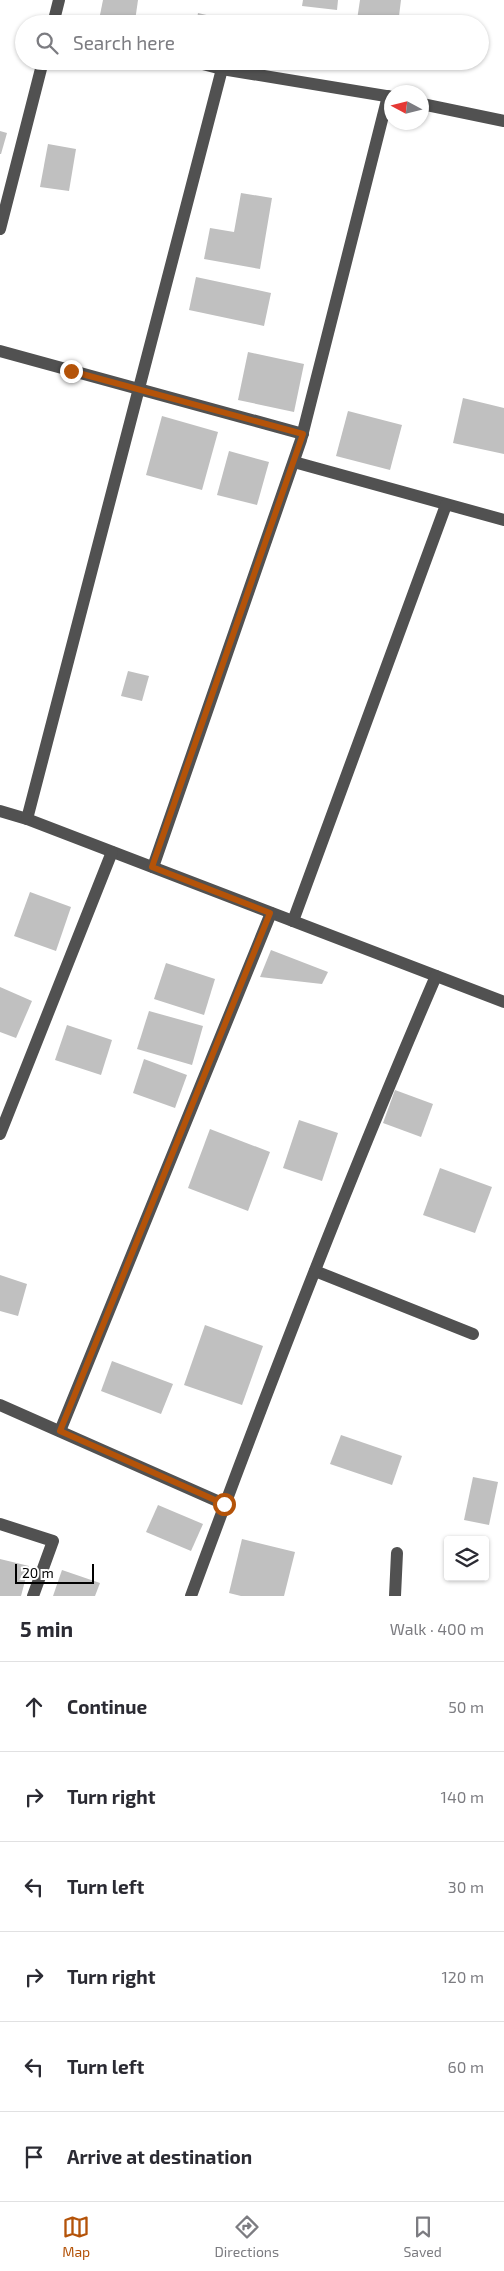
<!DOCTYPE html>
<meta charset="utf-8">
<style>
:root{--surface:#fff;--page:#f7f7f7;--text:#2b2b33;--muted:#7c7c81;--line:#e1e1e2;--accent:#b45309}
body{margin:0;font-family:"Exo 2",sans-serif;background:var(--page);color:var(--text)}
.controls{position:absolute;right:15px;bottom:15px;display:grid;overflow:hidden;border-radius:5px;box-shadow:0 1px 4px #0004}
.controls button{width:45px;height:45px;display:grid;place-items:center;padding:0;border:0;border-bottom:1px solid var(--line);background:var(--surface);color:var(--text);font:25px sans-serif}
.compass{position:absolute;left:384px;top:85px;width:45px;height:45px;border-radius:50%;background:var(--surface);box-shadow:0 1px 4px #0004;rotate:277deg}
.scale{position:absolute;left:15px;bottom:12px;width:79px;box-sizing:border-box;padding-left:5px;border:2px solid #000;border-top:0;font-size:14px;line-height:18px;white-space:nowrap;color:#000;-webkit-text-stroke:4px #fff;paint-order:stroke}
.stop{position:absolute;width:15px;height:15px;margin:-11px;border:4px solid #b45309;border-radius:50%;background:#fff}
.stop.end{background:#b45309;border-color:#fff;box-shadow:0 1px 5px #0008}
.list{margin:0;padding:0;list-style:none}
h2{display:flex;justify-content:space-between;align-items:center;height:65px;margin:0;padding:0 20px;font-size:21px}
h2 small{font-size:16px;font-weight:400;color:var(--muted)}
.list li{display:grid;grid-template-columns:32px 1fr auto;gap:15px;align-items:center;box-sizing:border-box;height:90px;padding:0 20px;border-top:1px solid var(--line)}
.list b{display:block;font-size:19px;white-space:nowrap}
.list em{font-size:16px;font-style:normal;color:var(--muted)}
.icon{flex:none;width:28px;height:28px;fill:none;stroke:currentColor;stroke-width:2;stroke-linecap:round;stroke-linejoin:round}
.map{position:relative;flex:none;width:504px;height:1596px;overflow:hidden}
.search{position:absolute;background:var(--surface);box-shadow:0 1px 4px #0004;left:15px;right:15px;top:15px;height:55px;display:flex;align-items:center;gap:12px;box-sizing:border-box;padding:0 18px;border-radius:28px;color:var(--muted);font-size:19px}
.sheet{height:605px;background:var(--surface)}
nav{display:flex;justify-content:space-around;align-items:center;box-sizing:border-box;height:70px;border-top:1px solid var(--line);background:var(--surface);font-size:14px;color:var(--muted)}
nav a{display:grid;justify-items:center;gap:2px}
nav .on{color:var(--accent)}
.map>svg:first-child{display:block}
.building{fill:#c0c0c0}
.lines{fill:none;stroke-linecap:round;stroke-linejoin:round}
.minor{stroke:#515151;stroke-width:12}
.route{stroke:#b45309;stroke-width:6}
</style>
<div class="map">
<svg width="504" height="1596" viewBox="0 0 504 1596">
<rect width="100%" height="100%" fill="#fff"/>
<g class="building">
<polygon points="103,0 138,0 135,21 100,15"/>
<polygon points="303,0 338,0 337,10 302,6"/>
<polygon points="360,0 401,0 398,24 357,20"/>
<polygon points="198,13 228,20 227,24 196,24"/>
<polygon points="0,131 7,133 1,154 0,154"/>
<polygon points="48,144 76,149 69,191 40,187"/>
<polygon points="241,193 272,198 260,269 204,259 210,228 234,232"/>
<polygon points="196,277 271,293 264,326 189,310"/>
<polygon points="248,352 304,364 294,412 238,400"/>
<polygon points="463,398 504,408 504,454 453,443"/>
<polygon points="348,411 402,425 390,470 336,456"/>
<polygon points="162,416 218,432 202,490 146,475"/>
<polygon points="229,451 269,462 257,505 217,495"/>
<polygon points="128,671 149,676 142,701 121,696"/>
<polygon points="30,892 71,907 56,951 14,936"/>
<polygon points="271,950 328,972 322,984 260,977"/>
<polygon points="166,963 215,979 204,1015 154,999"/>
<polygon points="0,987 32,1001 16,1038 0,1032"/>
<polygon points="149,1011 203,1026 192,1065 137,1049"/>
<polygon points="67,1025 112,1040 101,1075 55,1060"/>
<polygon points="144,1059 187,1075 175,1108 133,1093"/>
<polygon points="395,1090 433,1104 421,1137 383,1123"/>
<polygon points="299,1120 338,1133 322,1181 283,1168"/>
<polygon points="210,1129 270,1152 248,1211 188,1188"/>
<polygon points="440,1168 492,1187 475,1233 423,1215"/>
<polygon points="0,1275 27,1284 18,1316 0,1311"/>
<polygon points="205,1325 263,1346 242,1405 184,1385"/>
<polygon points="112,1361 173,1384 161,1414 101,1391"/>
<polygon points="341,1435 402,1456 392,1485 330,1464"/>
<polygon points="473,1477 498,1482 489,1525 464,1520"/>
<polygon points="158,1505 203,1524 191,1551 146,1532"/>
<polygon points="242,1539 295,1552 284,1596 241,1596 229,1593"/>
<polygon points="0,1559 29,1566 21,1596 0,1596"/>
<polygon points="62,1570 100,1583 95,1596 53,1596"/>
</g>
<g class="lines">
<g class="minor">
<polyline points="53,24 59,0"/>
<polyline points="191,61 222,69 392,97"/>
<polyline points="422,104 504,121"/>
<polyline points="0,229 43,61"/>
<polyline points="0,351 303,434"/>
<polyline points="294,462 504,520"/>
<polyline points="0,811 27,819 504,1002"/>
<polyline points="27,819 222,69"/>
<polyline points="153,867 301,440 388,96"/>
<polyline points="293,921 446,505"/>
<polyline points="0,1134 112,852"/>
<polyline points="315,1271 473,1334"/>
<polyline points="0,1405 224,1504"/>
<polyline points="60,1431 271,913"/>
<polyline points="0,1524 53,1541 33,1596"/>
<path d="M191,1596C268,1387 348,1180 436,976"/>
<polyline points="395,1596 397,1553"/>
</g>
</g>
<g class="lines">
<polyline class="route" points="71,371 303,434 152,867 270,913 60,1431 224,1504"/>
</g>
</svg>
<div class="controls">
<button><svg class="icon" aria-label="layers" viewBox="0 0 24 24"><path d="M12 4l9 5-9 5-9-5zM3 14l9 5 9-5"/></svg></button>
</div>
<svg class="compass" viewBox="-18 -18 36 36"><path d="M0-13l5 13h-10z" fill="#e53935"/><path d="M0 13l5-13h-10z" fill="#7c7c81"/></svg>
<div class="scale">20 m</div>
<div class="stop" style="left:224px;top:1504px"></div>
<div class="stop end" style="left:71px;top:371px"></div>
<div class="search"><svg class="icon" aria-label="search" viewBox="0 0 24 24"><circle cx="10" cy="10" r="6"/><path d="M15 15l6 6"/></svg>Search here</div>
</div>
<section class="sheet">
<h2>5 min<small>Walk · 400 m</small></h2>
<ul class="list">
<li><svg class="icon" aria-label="ahead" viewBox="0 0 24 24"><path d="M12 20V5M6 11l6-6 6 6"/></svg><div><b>Continue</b></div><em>50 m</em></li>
<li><svg class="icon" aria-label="right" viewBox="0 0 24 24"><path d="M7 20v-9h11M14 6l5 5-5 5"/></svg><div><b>Turn right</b></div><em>140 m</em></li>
<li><svg class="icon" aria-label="left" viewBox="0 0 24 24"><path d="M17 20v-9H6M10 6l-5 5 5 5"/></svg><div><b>Turn left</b></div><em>30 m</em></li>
<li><svg class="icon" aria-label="right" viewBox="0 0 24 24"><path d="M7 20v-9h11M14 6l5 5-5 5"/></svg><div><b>Turn right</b></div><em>120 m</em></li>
<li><svg class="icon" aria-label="left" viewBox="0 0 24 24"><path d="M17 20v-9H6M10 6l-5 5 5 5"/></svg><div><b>Turn left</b></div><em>60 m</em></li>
<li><svg class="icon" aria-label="arrive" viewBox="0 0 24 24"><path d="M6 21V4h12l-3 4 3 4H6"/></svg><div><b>Arrive at destination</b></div></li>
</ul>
</section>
<nav>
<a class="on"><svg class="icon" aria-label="map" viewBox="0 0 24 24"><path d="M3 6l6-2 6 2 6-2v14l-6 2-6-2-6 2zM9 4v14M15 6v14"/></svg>Map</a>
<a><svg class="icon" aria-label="directions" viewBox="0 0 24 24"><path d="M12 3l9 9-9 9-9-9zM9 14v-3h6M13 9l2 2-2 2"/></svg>Directions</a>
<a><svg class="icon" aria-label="saved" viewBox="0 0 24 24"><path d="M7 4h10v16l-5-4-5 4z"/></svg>Saved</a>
</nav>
